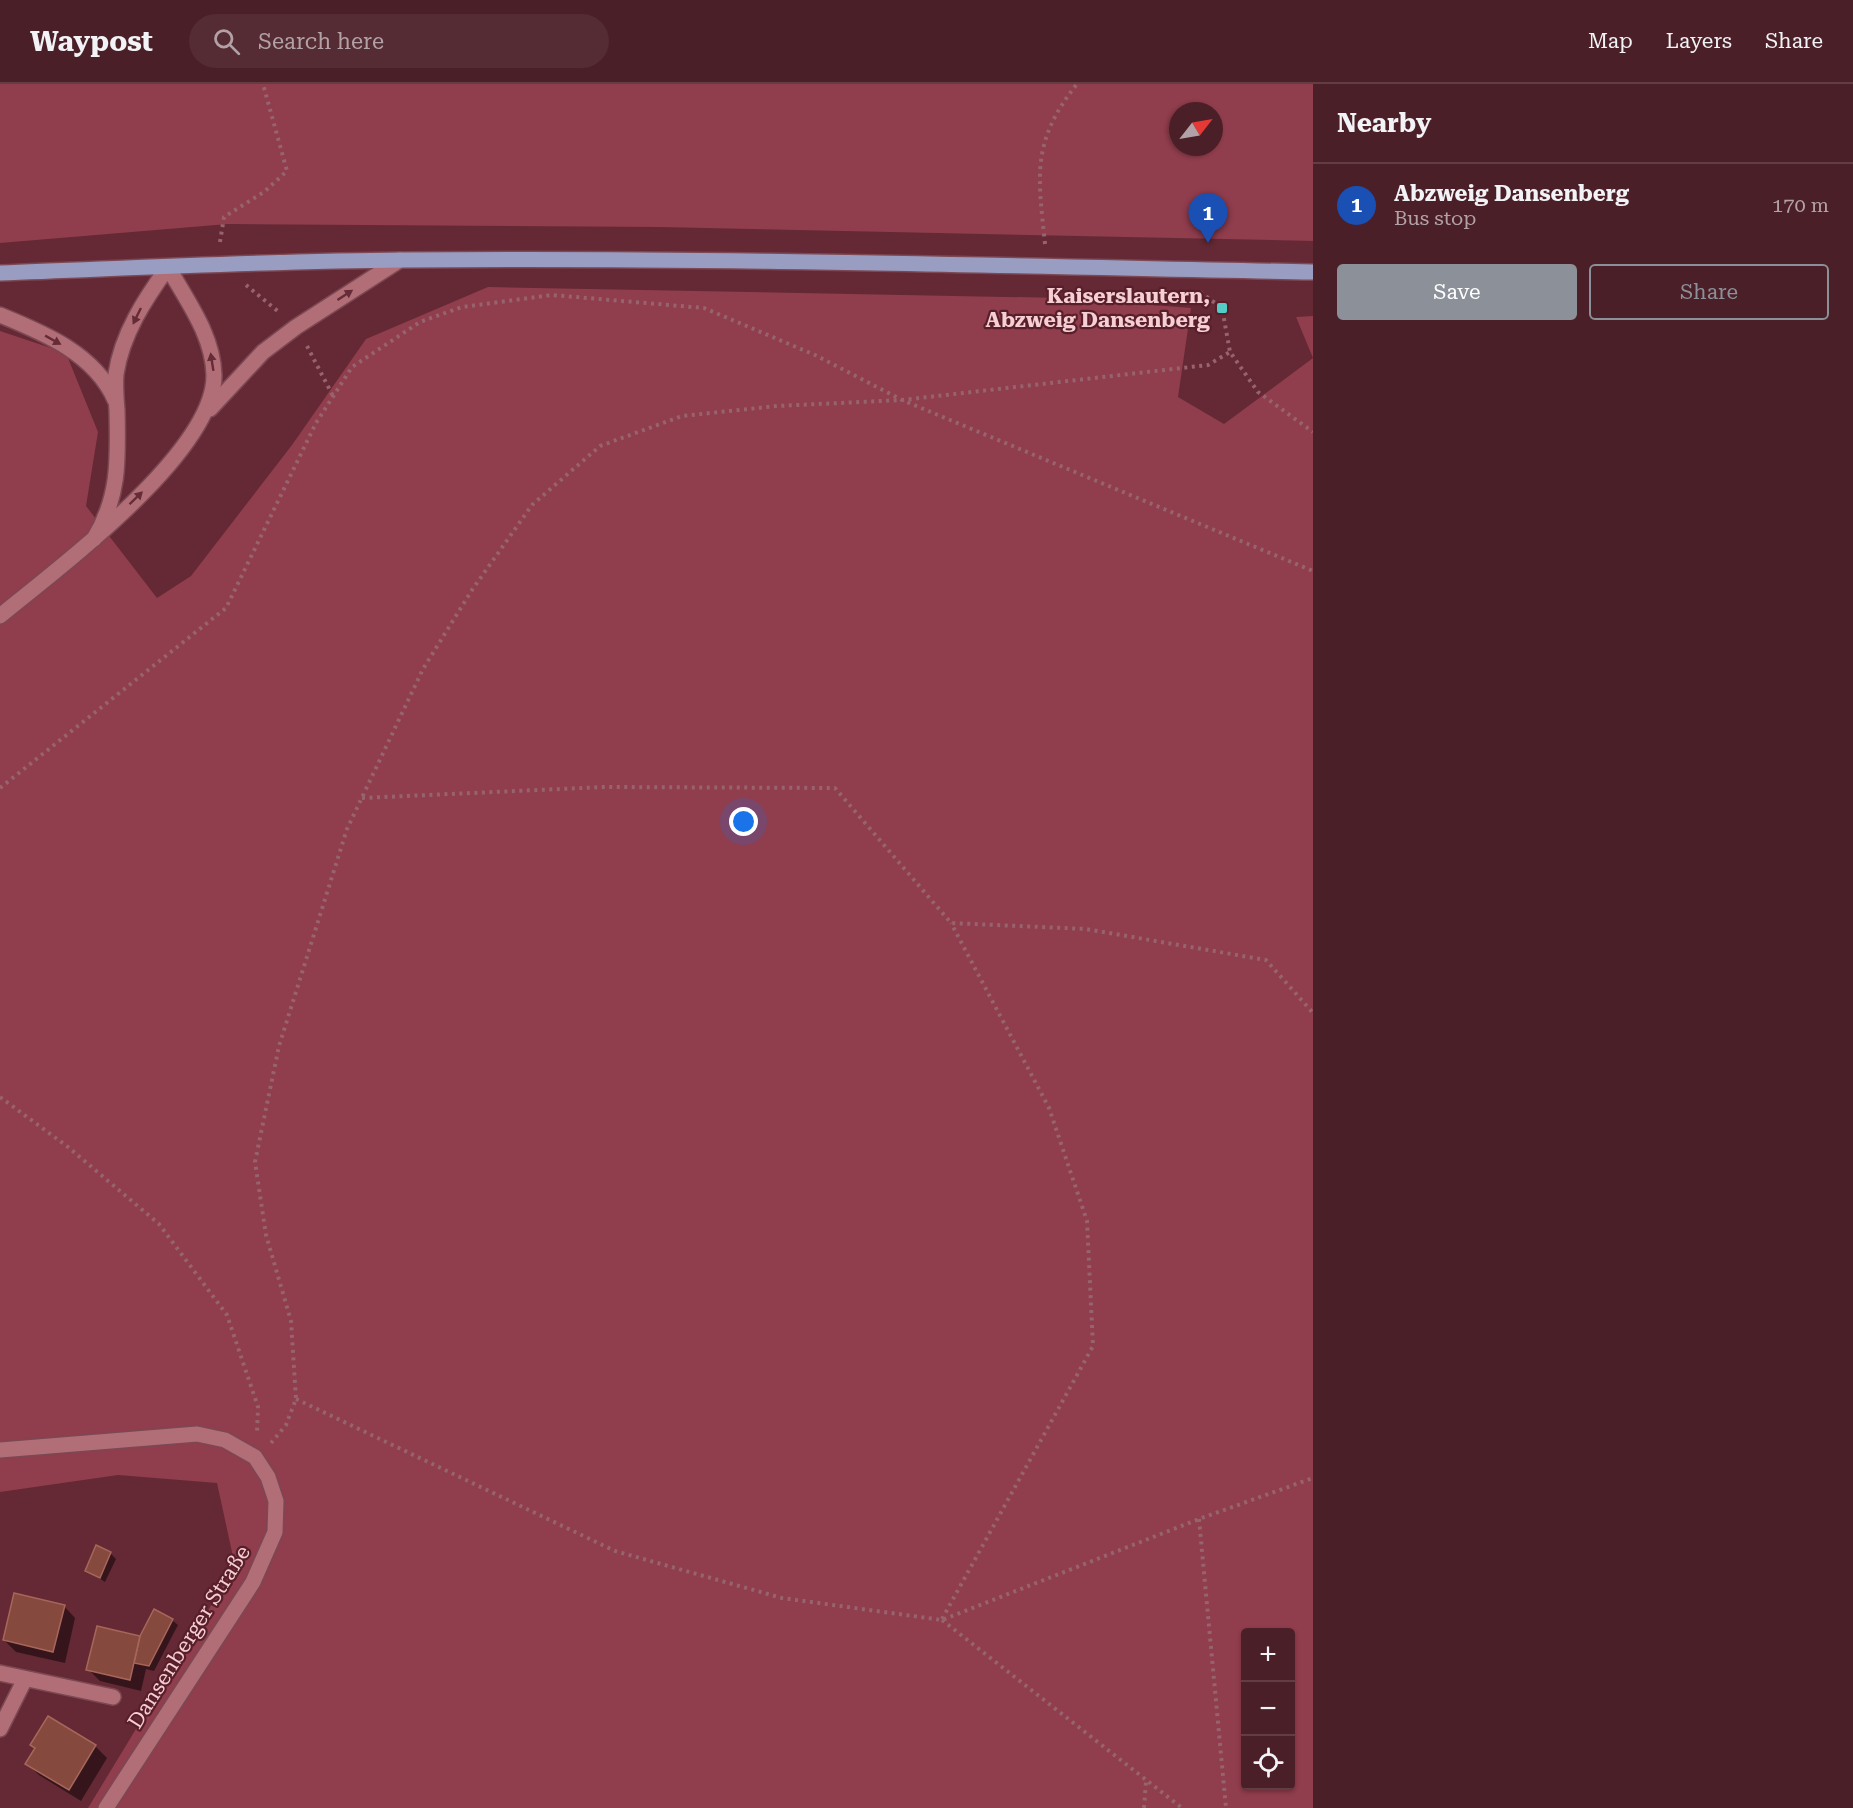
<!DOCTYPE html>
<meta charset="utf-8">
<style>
:root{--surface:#4b1f27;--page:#552c33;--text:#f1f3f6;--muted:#b2a2a7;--line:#623d44;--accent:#8c9099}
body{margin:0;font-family:"Roboto Serif",serif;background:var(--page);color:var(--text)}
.controls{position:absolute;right:18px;bottom:18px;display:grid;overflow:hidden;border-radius:6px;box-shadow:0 2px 4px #0004}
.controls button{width:54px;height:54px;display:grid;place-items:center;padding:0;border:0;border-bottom:2px solid var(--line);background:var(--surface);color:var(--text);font:30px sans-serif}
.compass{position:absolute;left:1169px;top:18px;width:54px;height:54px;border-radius:50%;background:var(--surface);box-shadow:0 2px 4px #0004;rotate:59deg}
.you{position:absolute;left:744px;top:738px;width:21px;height:21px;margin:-15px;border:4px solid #fff;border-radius:50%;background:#1a73e8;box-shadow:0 0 0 9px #1a73e833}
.badge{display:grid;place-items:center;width:39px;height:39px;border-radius:50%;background:var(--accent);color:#fff;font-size:20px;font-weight:700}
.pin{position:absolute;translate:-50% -50px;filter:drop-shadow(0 2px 3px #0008)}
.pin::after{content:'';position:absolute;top:32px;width:21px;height:18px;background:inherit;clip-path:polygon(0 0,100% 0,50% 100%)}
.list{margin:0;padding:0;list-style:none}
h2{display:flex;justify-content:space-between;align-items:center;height:78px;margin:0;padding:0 24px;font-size:26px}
h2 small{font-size:20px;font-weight:400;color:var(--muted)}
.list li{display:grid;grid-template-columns:39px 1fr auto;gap:18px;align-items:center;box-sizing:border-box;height:84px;padding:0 24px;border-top:2px solid var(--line)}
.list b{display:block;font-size:22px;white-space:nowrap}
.list p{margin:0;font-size:20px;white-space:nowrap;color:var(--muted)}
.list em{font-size:20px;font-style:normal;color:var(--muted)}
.actions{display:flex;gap:12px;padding:18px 24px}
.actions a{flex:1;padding:14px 0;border:2px solid var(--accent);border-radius:6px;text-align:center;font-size:21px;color:var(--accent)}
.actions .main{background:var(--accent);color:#fff}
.icon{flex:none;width:33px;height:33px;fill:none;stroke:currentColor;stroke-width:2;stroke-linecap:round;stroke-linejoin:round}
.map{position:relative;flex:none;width:1313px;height:1724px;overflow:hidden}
header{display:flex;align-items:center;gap:36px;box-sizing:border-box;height:84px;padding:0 30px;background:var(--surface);border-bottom:2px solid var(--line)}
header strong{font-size:28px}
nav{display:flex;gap:33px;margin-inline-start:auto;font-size:21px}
.search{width:420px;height:54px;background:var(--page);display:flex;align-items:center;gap:15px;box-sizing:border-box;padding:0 21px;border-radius:33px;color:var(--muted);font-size:22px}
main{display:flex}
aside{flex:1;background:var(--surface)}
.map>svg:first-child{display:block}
.green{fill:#903d4d;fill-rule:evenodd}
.shadow{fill:#0007}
.building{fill:#86493e;stroke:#a7665b;stroke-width:1.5}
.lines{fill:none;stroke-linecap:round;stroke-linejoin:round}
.minor-casing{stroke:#7b4853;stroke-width:18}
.major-casing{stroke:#7b4853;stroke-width:18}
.path{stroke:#97636c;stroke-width:4;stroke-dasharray:3 4.5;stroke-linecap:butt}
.minor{stroke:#b16e77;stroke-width:15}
.major{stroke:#989dc1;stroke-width:15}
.oneway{fill:#652b36}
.poi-dot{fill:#54cdc7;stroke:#581f2a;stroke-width:2}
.labels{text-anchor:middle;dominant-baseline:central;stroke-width:4.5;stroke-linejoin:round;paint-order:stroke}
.poi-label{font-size:21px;font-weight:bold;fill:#f5cfd3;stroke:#581f2a;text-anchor:end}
.street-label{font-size:21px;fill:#f5cfd3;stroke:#581f2a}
</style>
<header>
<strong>Waypost</strong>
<div class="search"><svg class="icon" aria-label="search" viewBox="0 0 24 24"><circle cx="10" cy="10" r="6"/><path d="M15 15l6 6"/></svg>Search here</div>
<nav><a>Map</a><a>Layers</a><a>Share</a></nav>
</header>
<main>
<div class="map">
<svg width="1313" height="1724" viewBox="0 0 1313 1724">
<rect width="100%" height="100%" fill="#642934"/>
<g class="green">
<path d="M0,0H1313V157L658,143L228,140L0,159ZM1178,27H1214V63H1178Z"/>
<path d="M488,203L1062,214L1191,224L1178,313L1224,340L1313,274V1724H88L235,1482L217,1399L118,1391L0,1408V247L66,269L98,348L86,422L157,514L191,492L292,361L366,255ZM1246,1548H1290V1702H1246Z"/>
<polygon points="1313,232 1313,274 1296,233"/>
</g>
<g class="shadow">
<polygon points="110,1469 116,1475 105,1498 87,1486"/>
<polygon points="64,1522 75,1534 65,1579 16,1568 4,1556"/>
<polygon points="172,1536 178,1541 154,1587 146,1585 141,1607 100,1597 88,1585 98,1543 141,1553"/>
<polygon points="48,1634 95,1662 107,1674 81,1717 39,1691 27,1680"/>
</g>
<g class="building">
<polygon points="96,1461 111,1468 100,1494 85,1487"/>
<polygon points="14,1509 65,1521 53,1568 3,1556"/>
<polygon points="154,1525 173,1535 149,1582 134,1579 140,1552"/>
<polygon points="97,1542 140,1552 130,1596 86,1586"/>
<polygon points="48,1632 96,1661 69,1706 25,1680 35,1664 30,1661"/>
</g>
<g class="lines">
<g class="minor-casing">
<g id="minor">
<path d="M0,231C44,249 95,270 115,316"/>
<polyline points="210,325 263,268 296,243 400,176"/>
<path d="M0,532C57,485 215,368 214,291C213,251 187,217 168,183C145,215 122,250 116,290C115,301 116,315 117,326C118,374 120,412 94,455"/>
<polyline points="0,1366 197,1350 225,1356 255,1373 268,1393 276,1417 275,1448 253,1498 106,1724"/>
<polyline points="0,1589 113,1613"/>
<polyline points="0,1645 25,1595"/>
</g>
</g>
<g class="major-casing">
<path id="major" d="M0,189C134,184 268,177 402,176C706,173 1010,182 1313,188"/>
</g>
<g class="path">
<polyline points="220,158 224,133 264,108 287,87 263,0"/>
<path d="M1045,160C1038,91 1031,58 1077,0"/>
<polyline points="246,201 280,229"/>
<polyline points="1200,208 1222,224 1230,268 1258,308 1313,348"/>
<polyline points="307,262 333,312"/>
<polyline points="0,704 226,524 316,339 352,283 420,238 462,223 552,211 704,224 815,271 902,316 1313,487"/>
<polyline points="362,714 604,703 835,704 951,839 1086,845 1266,876 1313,929"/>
<polyline points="0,1013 68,1063 159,1140 227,1231 258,1323 257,1349"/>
<polyline points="296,1315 615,1467 782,1514 942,1536 1199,1435 1313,1394"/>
<polyline points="271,1359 286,1341 296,1315 291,1237 266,1151 255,1078 279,962 347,745 423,585 472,506 532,421 600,362 682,332 777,322 902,316 1208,281 1230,268"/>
<polyline points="1199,1435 1226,1724"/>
<polyline points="942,1535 1093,1262 1087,1137 1049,1024 951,839"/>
<polyline points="942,1536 1182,1724"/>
<polyline points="1144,1724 1146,1698"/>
</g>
<use href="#minor" class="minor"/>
<use href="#major" class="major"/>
</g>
<defs><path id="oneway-solid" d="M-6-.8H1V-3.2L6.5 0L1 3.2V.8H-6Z" transform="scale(1.5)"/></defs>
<g class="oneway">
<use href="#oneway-solid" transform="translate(345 211) rotate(-33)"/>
<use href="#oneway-solid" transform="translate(137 232) rotate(116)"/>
<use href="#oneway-solid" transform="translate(53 256) rotate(29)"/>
<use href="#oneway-solid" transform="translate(212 278) rotate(-99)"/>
<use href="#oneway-solid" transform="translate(136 414) rotate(-44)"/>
</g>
<rect class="poi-dot" x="1216" y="218" width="12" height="12" rx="3"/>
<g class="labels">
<g class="poi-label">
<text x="1210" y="212">Kaiserslautern,<tspan x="1210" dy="24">Abzweig Dansenberg</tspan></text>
</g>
<g class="street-label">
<text transform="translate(189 1553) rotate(-58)">Dansenberger Straße</text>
</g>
</g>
</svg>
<div class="controls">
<button>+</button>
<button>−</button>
<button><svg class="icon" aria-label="locate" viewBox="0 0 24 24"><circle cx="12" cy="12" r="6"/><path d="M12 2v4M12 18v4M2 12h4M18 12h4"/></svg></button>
</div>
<svg class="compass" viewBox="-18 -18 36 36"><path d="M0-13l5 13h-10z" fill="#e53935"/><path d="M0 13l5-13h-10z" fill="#b2a2a7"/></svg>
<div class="you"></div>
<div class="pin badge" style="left:1208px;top:159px;background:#1a4fb4">1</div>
</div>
<aside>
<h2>Nearby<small></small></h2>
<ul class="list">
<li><span class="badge" style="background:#1a4fb4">1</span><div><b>Abzweig Dansenberg</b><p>Bus stop</p></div><em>170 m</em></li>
</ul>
<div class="actions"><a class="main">Save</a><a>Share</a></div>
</aside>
</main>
